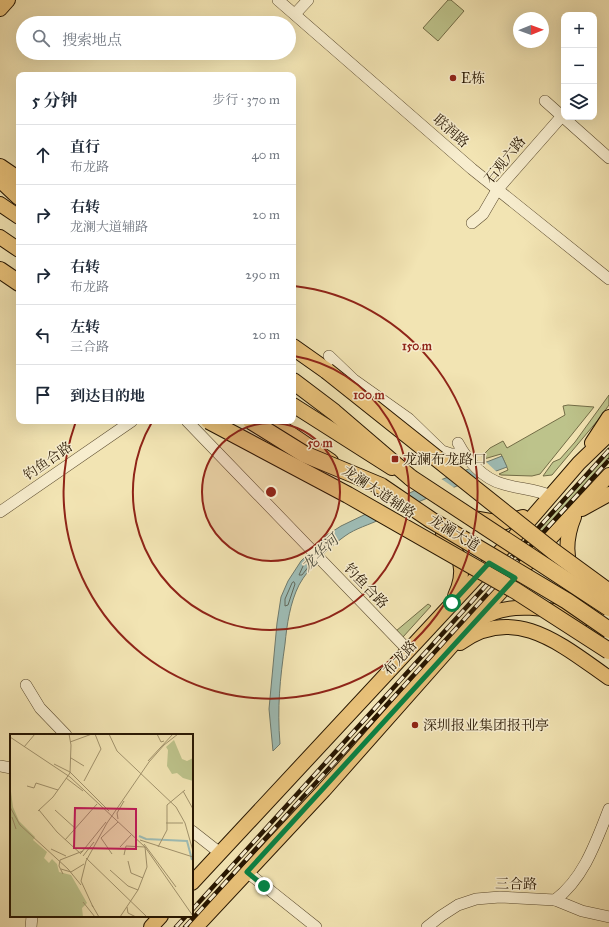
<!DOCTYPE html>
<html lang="zh">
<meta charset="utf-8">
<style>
:root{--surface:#fff;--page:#f2f2f3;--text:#1f2937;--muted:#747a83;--line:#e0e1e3}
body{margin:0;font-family:"IM FELL Great Primer","Noto Serif SC",serif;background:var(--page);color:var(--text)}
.controls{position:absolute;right:12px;top:12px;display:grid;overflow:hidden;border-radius:8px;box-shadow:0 4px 16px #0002}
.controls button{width:36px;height:36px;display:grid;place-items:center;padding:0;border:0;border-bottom:1px solid var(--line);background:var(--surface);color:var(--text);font:20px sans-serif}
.compass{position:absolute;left:513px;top:12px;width:36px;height:36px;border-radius:50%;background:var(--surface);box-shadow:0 4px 16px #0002;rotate:89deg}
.stop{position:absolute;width:12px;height:12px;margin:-9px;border:3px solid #0b8043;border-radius:50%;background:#fff}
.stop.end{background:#0b8043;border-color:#fff;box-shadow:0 1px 4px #0008}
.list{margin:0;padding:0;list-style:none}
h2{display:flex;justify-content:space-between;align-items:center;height:52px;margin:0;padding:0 16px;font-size:17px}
h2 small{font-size:13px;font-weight:400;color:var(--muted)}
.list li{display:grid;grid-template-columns:26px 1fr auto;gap:12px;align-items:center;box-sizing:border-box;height:60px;padding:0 16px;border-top:1px solid var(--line)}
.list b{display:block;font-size:15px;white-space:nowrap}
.list p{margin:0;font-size:13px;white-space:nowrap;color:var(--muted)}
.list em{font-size:13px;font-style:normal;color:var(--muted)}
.icon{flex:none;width:22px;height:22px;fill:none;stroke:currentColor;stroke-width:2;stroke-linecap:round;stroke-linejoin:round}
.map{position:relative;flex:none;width:609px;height:927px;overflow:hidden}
.search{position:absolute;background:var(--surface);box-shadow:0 4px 16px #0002;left:16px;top:16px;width:280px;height:44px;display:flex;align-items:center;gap:10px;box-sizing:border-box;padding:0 14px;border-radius:22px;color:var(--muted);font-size:15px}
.panel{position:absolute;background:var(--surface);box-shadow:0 4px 16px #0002;left:16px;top:72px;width:280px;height:352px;border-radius:8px}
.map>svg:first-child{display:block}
.green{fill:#bdc38b;stroke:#726c46}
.water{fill:#9ebcb5;stroke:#6e7a6d}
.pier{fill:#f2e4b3}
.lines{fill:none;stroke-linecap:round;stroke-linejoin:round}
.shore{stroke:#62695b;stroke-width:1}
.minor-casing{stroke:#5a4a2e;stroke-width:12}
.major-casing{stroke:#271601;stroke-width:16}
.highway-casing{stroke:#271601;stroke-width:18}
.minor{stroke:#f7edce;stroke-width:11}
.major{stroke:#e9c27a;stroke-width:14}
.highway{stroke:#e9c27a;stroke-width:16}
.rail-casing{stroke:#271601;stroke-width:4.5}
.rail{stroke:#f7edce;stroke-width:3;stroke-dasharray:9;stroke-linecap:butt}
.highway-bridge-casing{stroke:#271601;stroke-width:18;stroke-linecap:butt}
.highway-bridge{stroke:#e9c27a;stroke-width:16}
.route{stroke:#0b8043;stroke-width:5}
.ring{fill:none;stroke:#8f2418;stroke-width:2}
.poi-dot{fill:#8f2418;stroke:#f7edce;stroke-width:1.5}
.labels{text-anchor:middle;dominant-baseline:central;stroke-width:3;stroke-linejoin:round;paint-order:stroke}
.poi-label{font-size:14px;fill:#271601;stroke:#f7edce;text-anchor:start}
.street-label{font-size:14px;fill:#271601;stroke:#f7edce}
.water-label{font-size:15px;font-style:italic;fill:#515040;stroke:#f7edce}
.inset-river{fill:none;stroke:#9ebcb5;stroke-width:2}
.inset-road{fill:none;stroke:#a1926c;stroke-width:1}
.view{fill:#c2185b;fill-opacity:0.15;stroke:#c2185b;stroke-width:2}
.inset-edge{fill:none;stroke:#271601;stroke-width:2}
.centre{fill:#8f2418;stroke:#f7edce;stroke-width:2}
.ring-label{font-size:12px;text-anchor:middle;font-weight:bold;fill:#8f2418;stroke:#f7edce;stroke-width:3;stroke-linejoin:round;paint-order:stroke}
</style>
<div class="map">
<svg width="609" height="927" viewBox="0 0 609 927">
<rect width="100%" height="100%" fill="#f2e4b3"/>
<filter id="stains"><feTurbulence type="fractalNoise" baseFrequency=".005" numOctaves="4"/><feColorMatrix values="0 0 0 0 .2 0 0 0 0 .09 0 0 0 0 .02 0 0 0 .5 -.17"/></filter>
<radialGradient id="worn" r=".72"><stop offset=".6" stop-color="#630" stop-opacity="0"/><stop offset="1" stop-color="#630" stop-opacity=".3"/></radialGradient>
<g class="green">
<polygon points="448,0 451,0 464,11 438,41 423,28"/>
<polygon points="609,395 609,405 598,420 552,475 543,476 553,462 560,459 575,442"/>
<polygon points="568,405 594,407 540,474 532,476 501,475 499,474 508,470 501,454 484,459 482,456 490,448 503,441 507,448 565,415 563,406"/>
<polygon points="609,453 609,459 538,537 535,534"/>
<polygon points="428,604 431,606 403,637 396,631"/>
</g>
<path class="water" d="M502,456L507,467C464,483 422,499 381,519C369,525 356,528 345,536C328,548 309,567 299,585C290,603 287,624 285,644C280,679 277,707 280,744L273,751L269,709L277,623L281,597L288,581L301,561L327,535L341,526L420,488Z"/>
<g class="pier">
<polygon points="485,461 498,473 480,479 467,468"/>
<polygon points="440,478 456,489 447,493 431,482"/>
<polygon points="400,496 415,506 397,513 382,504"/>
</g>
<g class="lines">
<g class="shore">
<polyline points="310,558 304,564 299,575 302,575 313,561"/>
<polygon points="294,582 295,584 288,605 285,606 285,599 292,583"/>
</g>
<g class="minor-casing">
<g id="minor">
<polyline points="278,0 472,169 609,279"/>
<polyline points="295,14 308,0"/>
<polyline points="545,101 609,158"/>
<polyline points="472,223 483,214 497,190 562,116"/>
<polyline points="329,356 354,380 409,419 442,451 451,454 464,454"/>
<polyline points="187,421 408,650"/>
<path d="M458,443C467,460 483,479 503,484C519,489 536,489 551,496"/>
<polyline points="0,512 132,421"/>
<polyline points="26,685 40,708 66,735"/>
<polyline points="0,766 11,768"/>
<polyline points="192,831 220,853"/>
<polyline points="247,872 316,927"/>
<path d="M555,900C584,878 596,842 609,809"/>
<polyline points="31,927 32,916"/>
<polyline points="427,927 441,916 458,905 476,899 500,897 555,900 582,911 609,917"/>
</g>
</g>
<g class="major-casing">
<g id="major">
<polyline points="0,9 8,0"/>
<polyline points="0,204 19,217"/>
<polyline points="0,237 19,250"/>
<polyline points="293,405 392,468"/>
<polyline points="272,421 331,461"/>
<polyline points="592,443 609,417"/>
<polyline points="582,509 609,494"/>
<polyline points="473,518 502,523 523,517"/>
<path d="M443,534C461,555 467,570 455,596"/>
<path d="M571,571C565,553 567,534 574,517"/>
<path d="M479,620C508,600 552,608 583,619"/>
<path d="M460,643C515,603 563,646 609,678"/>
<polyline points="192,883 528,522 579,463 609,434"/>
<polyline points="151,927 161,916"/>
<polyline points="196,927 324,790 470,625 609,475"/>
</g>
</g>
<g class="highway-casing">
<g id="highway">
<polyline points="0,167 19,180"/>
<polyline points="0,179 19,197"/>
<polyline points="0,270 19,283"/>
<polyline points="293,347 327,371"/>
<polyline points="293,381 334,412 411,478"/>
</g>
</g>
<use href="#minor" class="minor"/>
<use href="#major" class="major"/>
<use href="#highway" class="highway"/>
<g class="rail-casing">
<g id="rail">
<polyline points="192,910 609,450"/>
<polyline points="176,927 186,916"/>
<polyline points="185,927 609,460"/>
</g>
</g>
<use href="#rail" class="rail"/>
<g class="highway-bridge-casing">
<g id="highway-bridge">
<polyline points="327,371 553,551 609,592"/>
<polyline points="209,421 348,495 516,591 609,651"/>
<polyline points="251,421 304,454 381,486 431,520 567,601 609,630"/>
<polyline points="411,478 609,608"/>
</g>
</g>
<use href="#highway-bridge" class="highway-bridge"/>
</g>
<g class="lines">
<polyline class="route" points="264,886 247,872 515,578 489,563 452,603"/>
</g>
<circle cx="271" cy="492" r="69" fill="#8f2418" fill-opacity=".12"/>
<g class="ring">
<circle cx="271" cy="492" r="69"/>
<path d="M294 356A138 138 0 1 1 152 422"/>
<path d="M294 286A207 207 0 1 1 76 421"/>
</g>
<g class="poi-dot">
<circle cx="453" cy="78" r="4"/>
<rect x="391" y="455" width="8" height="8" rx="2"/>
<circle cx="415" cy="725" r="4"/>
</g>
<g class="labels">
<g class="poi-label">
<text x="461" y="78">E栋</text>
<text x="403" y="459">龙澜布龙路口</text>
<text x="423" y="725">深圳报业集团报刊亭</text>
</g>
<g class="street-label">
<text transform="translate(451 131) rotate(41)">联润路</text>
<text transform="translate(505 160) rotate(-51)">石观六路</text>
<text transform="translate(48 461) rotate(-35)">钓鱼合路</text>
<text transform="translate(379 492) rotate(33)">龙澜大道辅路</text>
<text transform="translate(454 533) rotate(31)">龙澜大道</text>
<text transform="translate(366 586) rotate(46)">钓鱼合路</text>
<text transform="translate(400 658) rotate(-47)">布龙路</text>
<text transform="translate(516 884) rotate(1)">三合路</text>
</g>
<g class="water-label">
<text transform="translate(320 553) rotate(-44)">龙华河</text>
</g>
</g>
<g transform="translate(10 734)">
<rect width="183" height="183" fill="#f2e4b3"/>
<path d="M164,6L172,25L177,27L183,24V47L173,44L167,39L162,40L157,32L158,16L156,13ZM0,50L3,73L9,87L25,103L23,106L37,118L34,124L39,129L42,125L47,130L49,138L61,141L77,169L72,174L73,183H0Z" fill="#bdc38b"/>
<path class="inset-river" d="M129,102L136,105L177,107L182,126"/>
<path class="inset-road" d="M99,0L107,17L166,73L175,89L183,117M147,0L151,8L154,7M0,3L60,43L135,113L183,182M60,8L82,0M14,13L25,0M61,24L74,32M138,27L163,0M44,30L60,38L99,77M56,44L73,57M74,47L91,15L85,0M17,52L24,54L26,49L48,56M173,57L183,75M0,73L10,91L58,135L71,151M29,76L47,98L71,120M45,76L66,95M28,77L43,63L60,39L61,11L59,0M2,83L6,95M108,85L107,79L114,67M156,89H173M55,106L87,70M130,106L183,123M134,110L166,153M110,113L121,101M148,113L157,96V71L175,56M41,115L56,122M71,119L96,88M102,120L91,104L108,88M73,122L84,108M76,124L137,183M118,127L121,139L133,144M51,135L61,138L74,130M100,136L118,152L128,156M53,140L49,132L50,126L73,117M73,168L85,183M82,171L89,183M83,173L71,147L76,127L97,89L139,28L154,11L168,0M117,173L118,179L126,183M110,183L128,156L137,133L135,113L116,112L114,121"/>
<path class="view" d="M65,74L126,75V115L64,114Z"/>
<rect width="183" height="183" class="inset-edge"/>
</g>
<circle cx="271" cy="492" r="6" class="centre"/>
<g class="ring-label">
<text x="417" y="350">150 m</text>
<text x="369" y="399">100 m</text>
<text x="320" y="447">50 m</text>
</g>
<rect width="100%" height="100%" filter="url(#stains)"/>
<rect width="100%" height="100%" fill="url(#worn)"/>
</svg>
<div class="controls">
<button>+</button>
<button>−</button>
<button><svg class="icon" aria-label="layers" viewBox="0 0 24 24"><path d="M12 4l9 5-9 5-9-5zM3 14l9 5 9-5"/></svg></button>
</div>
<svg class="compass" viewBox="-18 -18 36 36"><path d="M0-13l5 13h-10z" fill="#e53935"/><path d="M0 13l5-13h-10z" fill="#747a83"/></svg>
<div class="stop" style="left:452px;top:603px"></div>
<div class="stop end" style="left:264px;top:886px"></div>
<div class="search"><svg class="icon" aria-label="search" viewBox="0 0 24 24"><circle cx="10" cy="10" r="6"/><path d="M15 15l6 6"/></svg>搜索地点</div>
<section class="panel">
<h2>5 分钟<small>步行 · 370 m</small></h2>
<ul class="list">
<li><svg class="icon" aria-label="ahead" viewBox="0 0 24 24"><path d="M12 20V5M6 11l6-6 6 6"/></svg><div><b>直行</b><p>布龙路</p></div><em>40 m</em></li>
<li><svg class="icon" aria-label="right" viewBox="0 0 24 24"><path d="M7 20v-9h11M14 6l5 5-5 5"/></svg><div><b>右转</b><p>龙澜大道辅路</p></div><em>20 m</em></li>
<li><svg class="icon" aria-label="right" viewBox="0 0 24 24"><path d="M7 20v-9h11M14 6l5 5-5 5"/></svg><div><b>右转</b><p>布龙路</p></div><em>290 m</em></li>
<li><svg class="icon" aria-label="left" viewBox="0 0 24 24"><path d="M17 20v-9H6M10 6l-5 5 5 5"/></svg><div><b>左转</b><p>三合路</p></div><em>20 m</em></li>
<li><svg class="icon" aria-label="arrive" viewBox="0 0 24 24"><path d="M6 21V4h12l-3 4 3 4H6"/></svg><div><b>到达目的地</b></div></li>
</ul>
</section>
</div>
